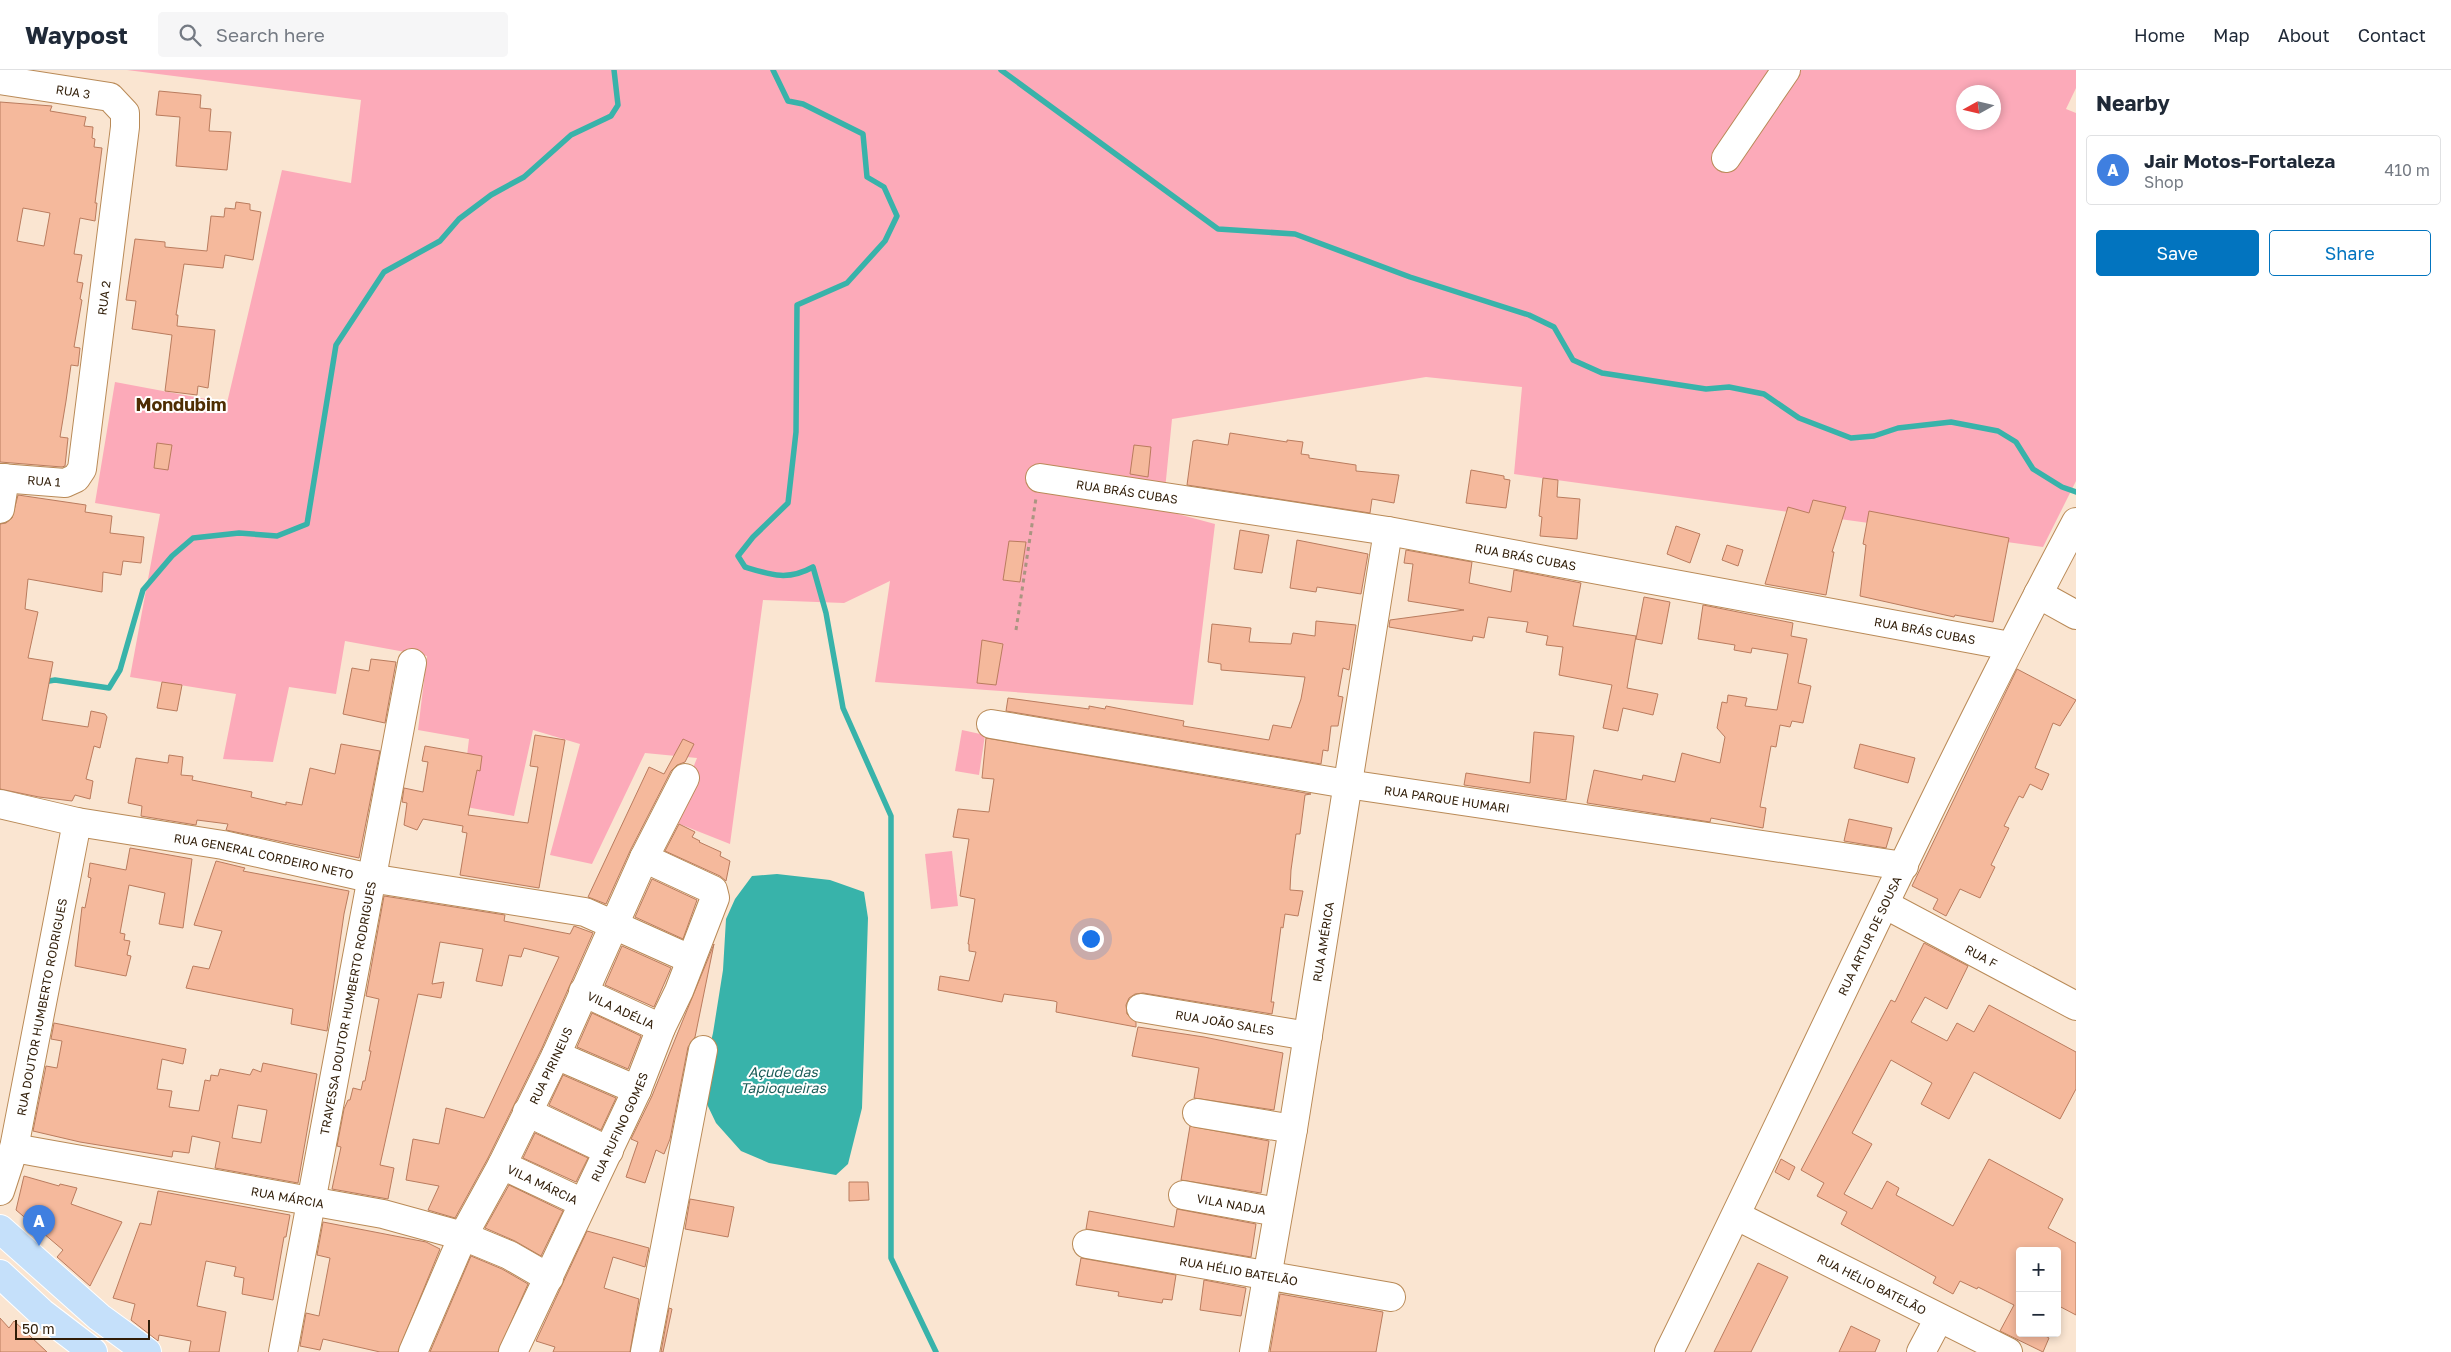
<!DOCTYPE html>
<meta charset="utf-8">
<style>
:root{--surface:#fff;--page:#f6f6f7;--text:#1f2937;--muted:#747a83;--line:#e0e1e3;--accent:#0274bf}
body{margin:0;font-family:"Golos Text",sans-serif;background:var(--page);color:var(--text)}
.controls{position:absolute;right:15px;bottom:15px;display:grid;overflow:hidden;border-radius:5px;box-shadow:0 2px 8px #0003}
.controls button{width:45px;height:45px;display:grid;place-items:center;padding:0;border:0;border-bottom:1px solid var(--line);background:var(--surface);color:var(--text);font:25px sans-serif}
.compass{position:absolute;left:1956px;top:15px;width:45px;height:45px;border-radius:50%;background:var(--surface);box-shadow:0 2px 8px #0003;rotate:262deg}
.scale{position:absolute;left:15px;bottom:12px;width:135px;box-sizing:border-box;padding-left:5px;border:2px solid #2f1c07;border-top:0;font-size:14px;line-height:18px;white-space:nowrap;color:#2f1c07;-webkit-text-stroke:4px #fff;paint-order:stroke}
.you{position:absolute;left:1090px;top:868px;width:18px;height:18px;margin:-12px;border:4px solid #fff;border-radius:50%;background:#1a73e8;box-shadow:0 0 0 8px #1a73e833}
.badge{display:grid;place-items:center;width:32px;height:32px;border-radius:50%;background:var(--accent);color:#fff;font-size:16px;font-weight:700}
.pin{position:absolute;translate:-50% -41px;filter:drop-shadow(0 1px 2px #0008)}
.pin::after{content:'';position:absolute;top:26px;width:18px;height:15px;background:inherit;clip-path:polygon(0 0,100% 0,50% 100%)}
.list{margin:0;padding:0;list-style:none}
h2{display:flex;justify-content:space-between;align-items:center;height:65px;margin:0;padding:0 20px;font-size:21px}
h2 small{font-size:16px;font-weight:400;color:var(--muted)}
.list li{display:grid;grid-template-columns:32px 1fr auto;gap:15px;align-items:center;box-sizing:border-box;height:70px;margin:0 10px 10px;padding:0 10px;border:1px solid var(--line);border-radius:5px}
.list b{display:block;font-size:19px;white-space:nowrap}
.list p{margin:0;font-size:16px;white-space:nowrap;color:var(--muted)}
.list em{font-size:16px;font-style:normal;color:var(--muted)}
.actions{display:flex;gap:10px;padding:15px 20px}
.actions a{flex:1;padding:11px 0;border:1px solid var(--accent);border-radius:5px;text-align:center;font-size:18px;color:var(--accent)}
.actions .main{background:var(--accent);color:#fff}
.icon{flex:none;width:28px;height:28px;fill:none;stroke:currentColor;stroke-width:2;stroke-linecap:round;stroke-linejoin:round}
.map{position:relative;flex:none;width:2076px;height:1282px;overflow:hidden}
header{display:flex;align-items:center;gap:30px;box-sizing:border-box;height:70px;padding:0 25px;background:var(--surface);border-bottom:1px solid var(--line)}
header strong{font-size:24px}
nav{display:flex;gap:28px;margin-inline-start:auto;font-size:18px}
.search{width:350px;height:45px;background:var(--page);display:flex;align-items:center;gap:12px;box-sizing:border-box;padding:0 18px;border-radius:5px;color:var(--muted);font-size:19px}
main{display:flex}
aside{flex:1;background:var(--surface)}
.map>svg:first-child{display:block}
.green{fill:#fcaab9;fill-rule:evenodd}
.water{fill:#38b3aa}
.lines{fill:none;stroke-linecap:round;stroke-linejoin:round}
.stream{stroke:#38b3aa;stroke-width:5.5}
.building{fill:#f5b99c;stroke:#ba7c5e;fill-rule:evenodd}
.minor-casing{stroke:#b98a57;stroke-width:30}
.major-casing{stroke:#fff;stroke-width:30}
.path{stroke:#aa9581;stroke-width:3;stroke-dasharray:4 4;stroke-linecap:butt}
.minor{stroke:#fff;stroke-width:28}
.major{stroke:#c5e0fa;stroke-width:28}
.labels{text-anchor:middle;dominant-baseline:central;stroke-width:4;stroke-linejoin:round;paint-order:stroke}
.street-label{font-size:12px;fill:#2f1c07;stroke:#fff}
.water-label{font-size:14px;font-style:italic;fill:#1b5d58;stroke:#fff}
.district-label{font-size:18px;font-weight:bold;fill:#4e2e03;stroke:#fff}
</style>
<header>
<strong>Waypost</strong>
<div class="search"><svg class="icon" aria-label="search" viewBox="0 0 24 24"><circle cx="10" cy="10" r="6"/><path d="M15 15l6 6"/></svg>Search here</div>
<nav><a>Home</a><a>Map</a><a>About</a><a>Contact</a></nav>
</header>
<main>
<div class="map">
<svg width="2076" height="1282" viewBox="0 0 2076 1282">
<rect width="100%" height="100%" fill="#fae5d1"/>
<g class="green">
<path d="M127,0H2076V18L2066,39L2076,43V411L2043,477L1514,404L1522,317L1426,307L1172,349L1163,440L1215,454L1193,635L875,612L890,511L844,533L763,530L730,774L672,751L697,688L645,683L592,794L550,785L580,674L533,660L514,746L461,736L469,669L418,660L427,586L345,571L336,624L289,617L273,692L223,689L236,624L130,607L160,444L95,433L115,312L227,333L282,100L351,113L361,30ZM1964,22H1994V52H1964Z"/>
<polygon points="962,660 985,665 979,705 955,701"/>
<polygon points="952,781 958,836 931,839 925,784"/>
</g>
<polygon class="water" points="777,804 830,810 864,822 868,848 862,1038 848,1094 836,1105 769,1093 741,1081 716,1053 704,1028 704,1001 713,963 723,900 726,849 735,829 752,806"/>
<g class="lines">
<g class="stream">
<path d="M773,0L788,31L803,34L863,64L867,107L884,117L897,146L885,171L847,213L797,235L796,362L788,433L753,467L738,486L745,497C771,505 788,511 813,497L826,543L843,638L891,746V1188L936,1282"/>
<polyline points="1001,0 1218,159 1295,164 1410,207 1529,245 1554,257 1573,290 1602,303 1706,319 1729,317 1764,324 1799,348 1851,368 1874,366 1898,358 1951,352 1998,361 2016,372 2033,399 2062,417 2076,422"/>
<polyline points="43,612 55,610 109,618 120,600 143,520 172,486 193,468 239,463 277,466 307,454 336,275 384,202 440,171 459,149 491,125 524,107 571,65 611,46 618,35 614,0"/>
</g>
</g>
<g class="building">
<polygon points="159,21 201,25 200,38 211,39 209,61 231,62 227,100 176,96 180,47 156,45"/>
<path d="M0,32L52,36L50,41L86,47L84,56L93,57L92,68L95,69L94,77L102,78L95,133H97L95,151L80,148L74,184L82,185L77,212L83,213L80,229L82,230L74,277L80,278L78,296L71,295L66,331L60,367L68,368L65,396L62,397L0,392ZM23,138L50,143L44,176L17,171Z"/>
<polygon points="236,132 250,134 250,140 261,142 253,190 225,185 223,198 184,194 176,245 178,245 177,256 215,260 208,318 198,316 197,325 165,321 172,265 132,259 136,231 126,230 135,169 165,172 165,177 207,181 211,146 224,147 225,138 235,139"/>
<polygon points="1230,363 1287,372 1287,370 1303,372 1301,384 1309,385 1309,388 1356,395 1356,401 1399,405 1394,433 1372,429 1370,443 1187,415 1193,371 1197,370 1228,375"/>
<polygon points="157,373 172,375 168,400 154,398"/>
<polygon points="1134,375 1151,377 1148,407 1130,404"/>
<polygon points="1471,400 1504,406 1504,409 1510,410 1506,438 1466,433"/>
<polygon points="1543,408 1558,410 1557,427 1580,429 1577,469 1540,466 1542,447 1539,446"/>
<polygon points="18,425 86,435 85,442 112,446 110,463 144,467 141,493 123,491 121,505 103,502 102,522 28,509 25,539 38,542 28,588 53,592 42,650 88,657 91,641 105,644 107,647 100,678 94,676 86,709 93,711 90,729 75,725 72,731 39,727 0,719 0,454 6,453 12,448"/>
<polygon points="1813,430 1846,437 1832,482 1834,482 1826,525 1765,514 1788,437 1809,443"/>
<polygon points="1869,441 2009,468 1993,552 1955,545 1954,547 1860,526 1866,475 1863,474"/>
<polygon points="1676,456 1700,464 1690,493 1667,484"/>
<polygon points="1240,460 1269,465 1262,503 1234,499"/>
<polygon points="1297,470 1368,484 1361,524 1317,517 1316,522 1290,518"/>
<polygon points="1009,471 1026,472 1020,512 1003,510"/>
<polygon points="1727,475 1743,480 1738,496 1722,490"/>
<polygon points="1406,480 1472,492 1469,513 1511,522 1514,500 1581,513 1573,556 1636,566 1627,618 1658,624 1653,645 1623,638 1618,661 1603,658 1612,615 1559,605 1563,577 1546,575 1548,566 1526,562 1528,552 1488,547 1484,568 1473,566 1472,571 1389,557 1390,550 1464,540 1408,531 1413,494 1404,493"/>
<polygon points="1644,527 1670,532 1662,574 1636,569"/>
<polygon points="1703,535 1793,553 1791,566 1807,569 1798,613 1811,616 1803,653 1792,651 1790,657 1780,655 1776,677 1771,676 1760,737 1766,738 1763,758 1711,748 1710,752 1587,733 1594,700 1642,710 1643,705 1675,712 1682,683 1720,693 1725,667 1717,658 1722,632 1727,633 1728,625 1747,628 1745,636 1777,640 1788,584 1752,578 1751,583 1734,580 1735,575 1698,569"/>
<polygon points="1316,551 1356,555 1349,600 1343,598 1338,626 1343,627 1338,656 1331,656 1328,681 1323,680 1321,694 1006,641 1008,628 1089,639 1089,636 1105,639 1106,636 1184,651 1183,656 1269,670 1273,655 1291,658 1301,629 1305,607 1221,600 1221,594 1208,592 1212,554 1251,558 1249,572 1291,574 1293,563 1315,566"/>
<polygon points="982,570 1003,574 996,615 977,613"/>
<polygon points="371,589 396,592 385,653 343,644 352,598 369,601"/>
<polygon points="2017,599 2076,630 2060,656 2053,653 2035,698 2049,704 2042,720 2030,714 2023,728 2019,726 2004,756 2009,758 1991,795 1995,797 1980,828 1960,819 1946,846 1933,839 1938,829 1912,816"/>
<polygon points="162,612 182,615 177,641 157,638"/>
<polygon points="1534,662 1574,666 1566,730 1464,715 1466,703 1530,713"/>
<polygon points="535,665 565,670 539,818 460,805 467,763 462,762 463,756 423,749 417,760 404,755 407,733 402,732 404,718 423,722 428,692 422,691 425,676 482,686 480,701 477,700 468,745 528,753 538,697 530,696"/>
<polygon points="986,668 1311,724 1305,725 1300,764 1296,764 1291,800 1290,820 1303,821 1298,846 1285,844 1283,858 1281,857 1271,932 1274,932 1272,944 1143,923 1135,924 1129,928 1126,935 1127,944 1136,952 1136,957 1056,942 1057,932 1054,931 1004,924 1002,932 938,920 940,906 969,911 976,882 969,881 969,874 968,874 975,829 960,826 969,769 953,767 958,739 989,742 994,709 982,708"/>
<polygon points="683,669 694,674 685,692 677,695 671,701 630,781 606,834 588,827 649,697 664,704"/>
<polygon points="341,674 380,681 359,788 226,760 228,754 197,750 196,755 141,746 142,736 128,733 136,688 168,693 169,685 183,687 181,705 193,706 192,710 252,722 251,727 286,735 286,732 302,735 310,698 335,704"/>
<polygon points="1860,674 1915,688 1908,713 1854,698"/>
<polygon points="1849,749 1892,758 1886,778 1844,771"/>
<polygon points="679,754 695,762 692,767 700,771 699,772 721,782 720,786 730,791 726,811 720,806 665,781"/>
<polygon points="130,778 192,789 183,858 159,854 165,823 129,815 120,863 125,864 124,870 130,871 127,885 131,886 126,906 75,896 82,837 85,838 91,808 88,807 90,793 126,800"/>
<polygon points="216,791 245,798 243,801 349,821 344,844 327,961 291,954 293,939 186,918 193,896 209,899 222,861 194,855"/>
<polygon points="652,809 697,830 683,869 635,847"/>
<polygon points="384,826 505,845 504,851 570,864 574,856 593,863 542,978 488,1088 455,1148 428,1140 439,1116 406,1110 413,1069 439,1074 446,1038 484,1048 559,887 524,878 521,887 509,885 502,916 476,911 483,879 440,872 432,914 444,912 441,928 418,924 380,1095 394,1098 388,1129 332,1119 341,1077 337,1076 344,1039 348,1030 350,1030 353,1018 361,1020 363,1011 365,1011 371,981 369,981 379,929 366,926"/>
<polygon points="1924,873 1968,896 1947,939 1925,927 1911,952 1947,971 1957,953 1974,962 1989,935 2076,982 2076,1019 2060,1049 1974,1002 1949,1049 1921,1034 1932,1013 1891,990 1852,1063 1872,1074 1844,1124 1872,1139 1887,1111 1899,1118 1896,1125 1953,1156 1989,1089 2063,1129 2048,1158 2076,1173 2076,1245 2057,1235 2057,1181 2020,1181 2020,1263 2040,1263 2049,1268 2043,1282 2000,1261 2014,1235 1978,1217 1977,1219 1960,1211 1953,1224 1933,1213 1936,1207 1841,1154 1847,1142 1817,1126 1824,1113 1801,1100 1891,930 1895,932"/>
<polygon points="714,874 695,967 688,977 670,1069 664,1084 656,1080 645,1113 626,1107 638,1072 631,1069 652,1026"/>
<polygon points="622,876 671,898 654,937 605,915"/>
<polygon points="592,943 641,966 628,999 577,977"/>
<path d="M54,953L186,979L183,994L162,989L157,1019L172,1021L169,1037L199,1041L205,1010L210,1011L211,1005L218,1006L220,999L250,1005L253,999L261,1002L263,993L317,1004L298,1113L215,1098L220,1072L192,1066L189,1083L173,1081L172,1087L80,1072L33,1061L46,996L57,998L62,971L51,969ZM238,1035L267,1040L261,1073L232,1068Z"/>
<polygon points="1138,957 1204,967 1283,983 1274,1040 1194,1028 1199,998 1132,986"/>
<polygon points="563,1005 616,1028 601,1060 549,1035"/>
<polygon points="1190,1056 1269,1071 1261,1123 1181,1110"/>
<polygon points="535,1063 588,1088 576,1112 523,1088"/>
<polygon points="1781,1089 1795,1097 1789,1110 1775,1102"/>
<polygon points="24,1106 59,1116 60,1114 77,1118 71,1134 122,1152 90,1216 57,1187 63,1180 16,1140"/>
<polygon points="849,1112 868,1112 869,1130 849,1131"/>
<polygon points="509,1115 563,1141 541,1186 515,1171 485,1158"/>
<polygon points="158,1121 290,1145 286,1167 284,1167 273,1230 242,1224 244,1208 234,1206 236,1197 206,1191 197,1236 226,1242 219,1282 189,1282 191,1271 159,1265 158,1271 131,1250 135,1234 113,1228 140,1153 151,1155"/>
<polygon points="690,1129 734,1137 728,1167 685,1159"/>
<polygon points="1177,1139 1256,1154 1251,1187 1086,1159 1089,1141 1174,1157"/>
<polygon points="323,1152 426,1172 440,1179 398,1282 380,1282 323,1269 320,1280 300,1276 306,1243 319,1246 330,1188 317,1185"/>
<polygon points="587,1161 649,1178 645,1197 613,1187 604,1218 639,1229 630,1282 553,1282 555,1277 536,1271"/>
<polygon points="471,1186 502,1199 528,1214 498,1282 430,1282"/>
<polygon points="1081,1188 1176,1205 1172,1230 1163,1229 1162,1233 1118,1226 1119,1222 1076,1215"/>
<polygon points="1758,1193 1788,1207 1751,1282 1714,1282"/>
<polygon points="1204,1210 1246,1218 1241,1246 1200,1240"/>
<polygon points="1280,1224 1383,1242 1376,1282 1270,1282"/>
<polygon points="669,1238 672,1239 663,1282 661,1282"/>
<polygon points="0,1248 9,1258 14,1251 47,1282 0,1282"/>
<polygon points="1851,1256 1880,1270 1875,1282 1839,1282"/>
</g>
<g class="lines">
<g class="minor-casing">
<g id="minor">
<path id="s1" d="M0,10L110,27L125,43V57L82,399L76,408L65,413L0,408"/>
<polyline points="1726,88 1786,0"/>
<path id="s2" d="M1040,408L1388,461L2010,576"/>
<polyline points="0,439 5,408"/>
<polyline points="2038,524 2076,545"/>
<path id="s3" d="M991,654L1347,714L1904,796"/>
<path id="s4" d="M0,734L77,752L223,775L370,808L585,842L690,889"/>
<path id="s5" d="M1886,835L2076,936"/>
<path id="s6" d="M583,922L661,958"/>
<path id="s7" d="M1141,938L1308,966"/>
<polyline points="556,985 637,1020"/>
<polyline points="527,1042 609,1081"/>
<polyline points="1197,1043 1293,1059"/>
<path id="s8" d="M14,1078L383,1144L463,1166L509,1185L549,1208"/>
<path id="s9" d="M502,1095L583,1133"/>
<path id="s10" d="M0,1121L14,1078L77,752"/>
<path id="s11" d="M1183,1125L1278,1142"/>
<path id="s12" d="M1737,1146L2008,1282"/>
<path id="s13" d="M1087,1174L1391,1227"/>
<path id="s14" d="M283,1282L412,593"/>
<path id="s15" d="M413,1282L463,1166L502,1095L556,985L644,788L685,708"/>
<path id="s16" d="M513,1282L637,1020L661,958L679,921L715,828L713,820L644,788"/>
<polyline points="645,1282 703,980"/>
<path id="s17" d="M1254,1282L1293,1059L1388,461"/>
<path id="s18" d="M1669,1282C1805,1006 1931,724 2076,452"/>
<polyline points="1921,1282 1939,1248"/>
</g>
</g>
<g class="major-casing">
<g id="major">
<polyline points="0,1159 99,1247 147,1282"/>
<polyline points="0,1204 42,1243 93,1282"/>
</g>
</g>
<polyline class="path" points="1016,560 1036,428"/>
<use href="#minor" class="minor"/>
<use href="#major" class="major"/>
</g>
<g class="labels">
<g class="street-label">
<text stroke="none"><textPath href="#s1" startOffset="74">RUA 3</textPath></text>
<text transform="translate(104 228) rotate(-83)">RUA 2</text>
<text transform="translate(44 411) rotate(4)">RUA 1</text>
<text stroke="none"><textPath href="#s2" startOffset="88">RUA BRÁS CUBAS</textPath></text>
<text stroke="none"><textPath href="#s2" startOffset="492">RUA BRÁS CUBAS</textPath></text>
<text stroke="none"><textPath href="#s2" startOffset="898">RUA BRÁS CUBAS</textPath></text>
<text stroke="none"><textPath href="#s3" startOffset="462">RUA PARQUE HUMARI</textPath></text>
<text stroke="none"><textPath href="#s4" startOffset="269">RUA GENERAL CORDEIRO NETO</textPath></text>
<text stroke="none"><textPath href="#s18" startOffset="462">RUA ARTUR DE SOUSA</textPath></text>
<text stroke="none"><textPath href="#s17" startOffset="416">RUA AMÉRICA</textPath></text>
<text stroke="none"><textPath href="#s5" startOffset="108">RUA F</textPath></text>
<text stroke="none"><textPath href="#s14" startOffset="350">TRAVESSA DOUTOR HUMBERTO RODRIGUES</textPath></text>
<text stroke="none"><textPath href="#s10" startOffset="189">RUA DOUTOR HUMBERTO RODRIGUES</textPath></text>
<text stroke="none"><textPath href="#s6" startOffset="42">VILA ADÉLIA</textPath></text>
<text stroke="none"><textPath href="#s7" startOffset="85">RUA JOÃO SALES</textPath></text>
<text stroke="none"><textPath href="#s15" startOffset="318">RUA PIRINEUS</textPath></text>
<text stroke="none"><textPath href="#s16" startOffset="249">RUA RUFINO GOMES</textPath></text>
<text stroke="none"><textPath href="#s9" startOffset="45">VILA MÁRCIA</textPath></text>
<text stroke="none"><textPath href="#s8" startOffset="278">RUA MÁRCIA</textPath></text>
<text stroke="none"><textPath href="#s11" startOffset="49">VILA NADJA</textPath></text>
<text stroke="none"><textPath href="#s13" startOffset="154">RUA HÉLIO BATELÃO</textPath></text>
<text stroke="none"><textPath href="#s12" startOffset="151">RUA HÉLIO BATELÃO</textPath></text>
</g>
<g class="water-label">
<text x="783" y="1001">Açude das<tspan x="783" dy="16">Tapioqueiras</tspan></text>
</g>
<g class="district-label">
<text x="181" y="334">Mondubim</text>
</g>
</g>
</svg>
<div class="controls">
<button>+</button>
<button>−</button>
</div>
<svg class="compass" viewBox="-18 -18 36 36"><path d="M0-13l5 13h-10z" fill="#e53935"/><path d="M0 13l5-13h-10z" fill="#747a83"/></svg>
<div class="scale">50 m</div>
<div class="you"></div>
<div class="pin badge" style="left:39px;top:1176px;background:#3f7fe0">A</div>
</div>
<aside>
<h2>Nearby<small></small></h2>
<ul class="list">
<li><span class="badge" style="background:#3f7fe0">A</span><div><b>Jair Motos-Fortaleza</b><p>Shop</p></div><em>410 m</em></li>
</ul>
<div class="actions"><a class="main">Save</a><a>Share</a></div>
</aside>
</main>
